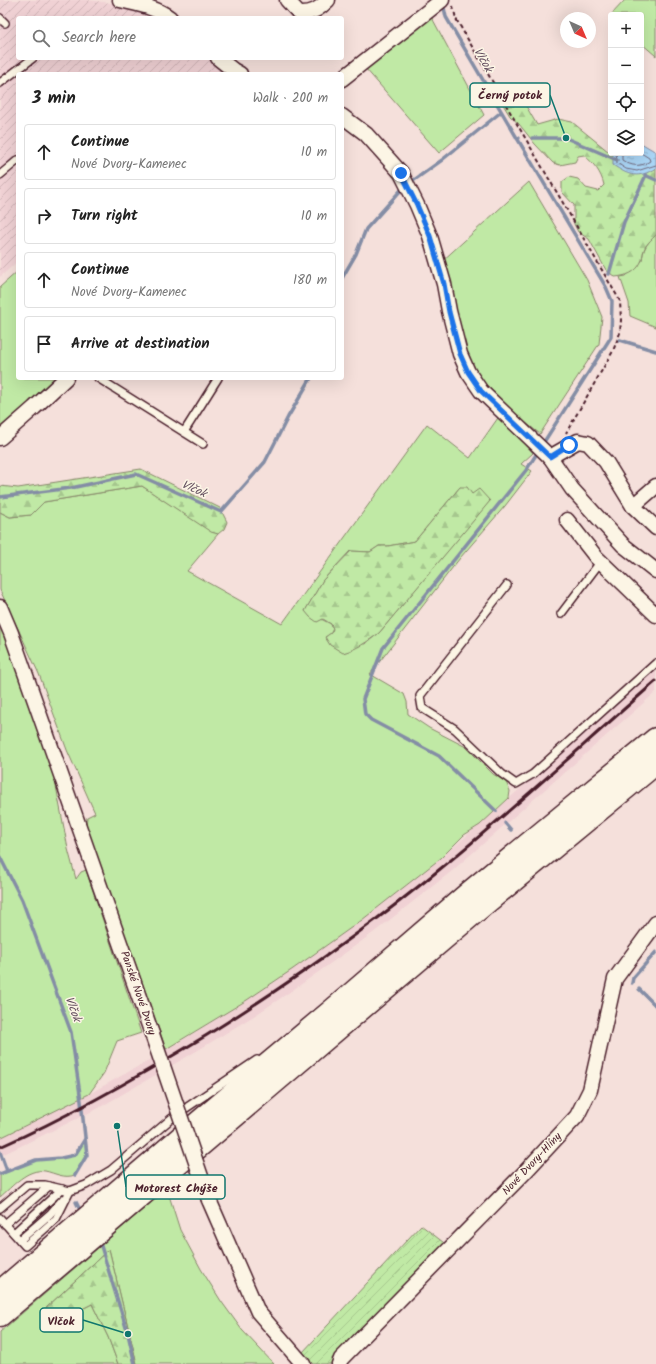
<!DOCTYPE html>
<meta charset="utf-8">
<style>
:root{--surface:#fff;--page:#f2f2f2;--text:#222;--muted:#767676;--line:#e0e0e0}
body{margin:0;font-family:Kalam,sans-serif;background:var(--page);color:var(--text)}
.controls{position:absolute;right:12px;top:12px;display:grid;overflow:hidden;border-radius:4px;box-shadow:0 4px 16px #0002}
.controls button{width:36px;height:36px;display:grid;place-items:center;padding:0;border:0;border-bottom:1px solid var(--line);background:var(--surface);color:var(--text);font:20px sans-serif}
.compass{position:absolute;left:560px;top:12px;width:36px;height:36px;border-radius:50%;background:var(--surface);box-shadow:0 4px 16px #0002;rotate:136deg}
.stop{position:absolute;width:12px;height:12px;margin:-9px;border:3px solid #1a73e8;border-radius:50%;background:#fff}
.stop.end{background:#1a73e8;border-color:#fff;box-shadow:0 1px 4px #0008}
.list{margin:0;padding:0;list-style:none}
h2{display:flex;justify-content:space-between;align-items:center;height:52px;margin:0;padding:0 16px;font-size:17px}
h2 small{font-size:13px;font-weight:400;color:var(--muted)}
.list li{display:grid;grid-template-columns:26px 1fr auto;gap:12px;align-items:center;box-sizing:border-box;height:56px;margin:0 8px 8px;padding:0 8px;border:1px solid var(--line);border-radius:4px}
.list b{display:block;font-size:15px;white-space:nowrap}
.list p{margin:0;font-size:13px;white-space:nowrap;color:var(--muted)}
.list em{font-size:13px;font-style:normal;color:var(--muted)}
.icon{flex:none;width:22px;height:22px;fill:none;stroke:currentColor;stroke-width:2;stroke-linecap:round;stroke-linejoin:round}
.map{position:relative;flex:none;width:656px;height:1364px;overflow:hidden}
.search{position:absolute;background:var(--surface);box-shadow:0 4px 16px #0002;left:16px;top:16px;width:328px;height:44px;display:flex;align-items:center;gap:10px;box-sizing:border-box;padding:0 14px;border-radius:4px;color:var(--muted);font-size:15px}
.panel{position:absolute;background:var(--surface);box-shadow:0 4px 16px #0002;left:16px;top:72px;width:328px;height:308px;border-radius:4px}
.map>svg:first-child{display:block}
.built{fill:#f0d1d4}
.industrial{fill:url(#industrial-furrows)}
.green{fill:#c0e9a5;stroke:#858468;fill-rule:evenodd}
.forest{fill:url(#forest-firs);stroke:#858468}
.garden{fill:url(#garden-furrows);stroke:#858468}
.water{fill:url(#water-ripples);stroke:#848da5}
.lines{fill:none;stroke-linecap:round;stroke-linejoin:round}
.shore{stroke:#71687c;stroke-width:1}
.stream{stroke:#848da5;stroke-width:3.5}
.service-casing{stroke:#4a1f2b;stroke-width:10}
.minor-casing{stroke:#4a1f2b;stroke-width:17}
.motorway-casing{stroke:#4a1f2b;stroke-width:25}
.path{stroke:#4a1f2b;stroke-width:2;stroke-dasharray:4 3;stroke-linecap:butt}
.service{stroke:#fcf5e5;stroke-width:7}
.minor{stroke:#fcf5e5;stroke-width:14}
.motorway{stroke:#fcf5e5;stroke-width:22}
.rail{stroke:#4a1f2b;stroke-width:3}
.minor-bridge-casing{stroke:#4a1f2b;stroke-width:17;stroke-linecap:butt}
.minor-bridge{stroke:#fcf5e5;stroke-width:14}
.route{stroke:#1a73e8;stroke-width:5}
.labels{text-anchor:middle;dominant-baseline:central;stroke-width:3;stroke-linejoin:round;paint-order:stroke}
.street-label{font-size:11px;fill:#4a1f2b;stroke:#fcf5e5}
.water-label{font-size:12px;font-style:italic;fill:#624d5e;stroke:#fcf5e5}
.leader{fill:none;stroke:#0f766e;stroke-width:1.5}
.callout-dot{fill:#0f766e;stroke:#fcf5e5;stroke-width:1.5}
.callout{fill:#fcf5e5;stroke:#0f766e;stroke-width:1.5}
.callout-label{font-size:12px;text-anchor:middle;font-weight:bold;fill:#4a1f2b}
</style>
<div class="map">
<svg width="656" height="1364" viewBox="0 0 656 1364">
<defs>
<pattern id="industrial-furrows" width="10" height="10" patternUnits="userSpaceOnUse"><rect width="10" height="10" fill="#f0d1d4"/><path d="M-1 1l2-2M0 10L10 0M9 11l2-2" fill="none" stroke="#cfb3b6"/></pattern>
<pattern id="forest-firs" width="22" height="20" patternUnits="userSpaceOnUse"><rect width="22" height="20" fill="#c0e9a5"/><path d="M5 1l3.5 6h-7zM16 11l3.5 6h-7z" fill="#a6c78e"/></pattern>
<pattern id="garden-furrows" width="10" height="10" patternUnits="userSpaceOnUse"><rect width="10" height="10" fill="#c0e9a5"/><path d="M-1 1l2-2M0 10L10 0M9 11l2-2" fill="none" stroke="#a6c78e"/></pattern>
<pattern id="water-ripples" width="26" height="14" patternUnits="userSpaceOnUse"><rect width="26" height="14" fill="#abd6f6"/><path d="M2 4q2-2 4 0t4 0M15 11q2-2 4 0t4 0" fill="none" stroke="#95b7d3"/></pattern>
</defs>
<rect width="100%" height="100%" fill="#f5e0db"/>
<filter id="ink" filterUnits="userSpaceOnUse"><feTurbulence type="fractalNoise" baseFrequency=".025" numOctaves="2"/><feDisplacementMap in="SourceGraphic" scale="8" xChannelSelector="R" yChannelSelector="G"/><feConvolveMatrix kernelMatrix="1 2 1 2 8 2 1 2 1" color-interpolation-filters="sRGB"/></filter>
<g filter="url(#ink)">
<polygon class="built" points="656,670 656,692 452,871 373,933 303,983 257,1014 195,1052 97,1109 0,1156 0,1138 89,1094 137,1067 186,1038 247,1000 293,969 362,920 441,858"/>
<polygon class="industrial" points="0,0 87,0 136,6 162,18 18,18 18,58 213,58 234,74 18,74 18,261 0,277"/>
<g class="green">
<polygon points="625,0 656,0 656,56 641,43 641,15 611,15"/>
<polygon points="431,16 484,115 439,153 365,68"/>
<polygon points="529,182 587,280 602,317 599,344 540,434 503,405 474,376 463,352 441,262"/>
<path d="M656,235V327L630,316L629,303L620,277L626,276L642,261C643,249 646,244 656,235Z"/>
<polygon points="18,271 18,378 59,378 0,428 0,287"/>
<path d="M500,415L533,453L521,464L532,471L505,506L460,558L370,674L404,694L407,702L408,714L429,728L466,747L493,774L506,782L510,791L509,798L480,825L464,835L441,858L362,920L293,969L247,1000L166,1049L86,826L87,817L95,813L67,750L39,674L0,590V512L10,517L31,515L44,502L142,486L211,531L218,534L187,571L282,624L427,424L470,458ZM460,487L472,494L489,501L379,633L365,644L325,638L331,633L333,629L331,624L305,611L323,580L350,551L370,552L379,546H388L415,541Z"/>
<polygon points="0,625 8,642 52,765 68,849 76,879 81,872 86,870 141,1033 117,1041 104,1073 89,1094 0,1138"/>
<path d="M85,1139L87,1155L75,1175C64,1179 55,1173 45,1171C27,1168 12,1187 0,1197V1174L36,1160L61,1158L75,1155Z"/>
<polygon points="167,1189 180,1230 201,1269 221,1301 242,1330 274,1364 137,1364 109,1249 45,1309 57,1320 67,1333 78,1311 92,1304 108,1337 118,1364 0,1364 0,1332"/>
</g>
<g class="forest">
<path d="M504,87H515L537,125L558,119L572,122L619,160L652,171L656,168V235C651,240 646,244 644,250C642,254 643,259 641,262C636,273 626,276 615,277L606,270L589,239L578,232L574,224V205L562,192V182L569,177L578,179L586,188L598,191L604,185C601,172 594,164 584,155L578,156L575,162L560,165L553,163L535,144L519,124L510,116L496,93L499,89Z"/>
<polygon points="141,469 220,508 227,522 224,529 218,534 211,532 142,486 44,502 31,515 10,517 0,512 0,486 18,488"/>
<path d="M460,487H467L472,494L479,489L490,501L379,633C367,642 357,649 343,653L330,645L325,637L331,633L333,629L331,624L323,619L317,622L310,617L305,611L323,580L351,551L370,552L379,546H388L415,541Z"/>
<polygon points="109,1249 137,1364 118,1364 108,1337 92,1304 78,1311 67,1333 57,1320 45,1309"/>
</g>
<polygon class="garden" points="421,1225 448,1246 334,1364 313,1364 302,1353"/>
<path class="water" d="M641,143L656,152V168C638,179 629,176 613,165V153H641Z"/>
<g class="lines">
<g class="shore">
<polyline points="616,153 617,163 626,169 637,171 656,165"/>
<path d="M622,153V160C632,167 641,167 650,161L649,158L641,153"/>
</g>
<g class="stream">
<polyline points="443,3 446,17 517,138 519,138"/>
<polyline points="517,138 606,287 612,301 611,337 542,445"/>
<polyline points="532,138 566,138 617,160"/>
<polyline points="645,175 656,180"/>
<polyline points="410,183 442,160 501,112"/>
<polyline points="609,274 624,222 646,175"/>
<polyline points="342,278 356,254 366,229 401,190"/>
<polyline points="620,340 656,351"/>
<polyline points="0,497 71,488 136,474 221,512 265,462 288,417 311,378"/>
<polyline points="496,811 439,756 371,720 365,714 363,699 383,648 527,469 539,450"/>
<polyline points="505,823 511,830"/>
<polyline points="0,857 22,900 71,1032 81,1101 87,1155 75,1175"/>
<polyline points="632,983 633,978 656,952"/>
<polyline points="639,989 656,1006"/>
<polyline points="0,1152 7,1171"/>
<polyline points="0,1174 36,1160 61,1158 75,1155 85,1139"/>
<polyline points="76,1202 80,1210"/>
<polyline points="101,1246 128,1334 135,1364"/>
</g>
<g class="service-casing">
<g id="service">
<polyline points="0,18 5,23"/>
<polyline points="0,83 33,58"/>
<polyline points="0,175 18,160"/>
<polyline points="98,378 203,444"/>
<polyline points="184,432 218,378"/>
<polyline points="507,585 420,696 422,708 455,729 502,774 516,784 533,774 656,663"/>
<polyline points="561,614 601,561"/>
<polyline points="186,1108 257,1060"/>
<polyline points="0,1208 27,1185 45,1185 70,1191 86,1185 111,1170 172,1118"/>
<polyline points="0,1218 25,1246 56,1219 70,1191"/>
<polyline points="5,1224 49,1186"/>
<polyline points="14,1233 62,1189"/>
<polyline points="20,1240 50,1214 63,1199"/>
</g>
</g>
<g class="minor-casing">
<g id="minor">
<path d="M120,0C136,4 156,7 170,18"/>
<path d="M287,0L299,13C312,14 319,9 328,0"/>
<polyline points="218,58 233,70 240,74"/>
<polyline points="342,79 442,0"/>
<polyline points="342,116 366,134 401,173 417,205 430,236 444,284 449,311 460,354 468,372 481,391 550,457 578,441 588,443 606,462 633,506 656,528"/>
<polyline points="0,438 34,408 66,378"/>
<polyline points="550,457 572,489 623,545 656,571"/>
<polyline points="633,506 656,486"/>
<polyline points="567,520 596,557 656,615"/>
<polyline points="0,607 11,633 152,1034"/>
<polyline points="209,1200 258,1312 303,1364"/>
<polyline points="339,1364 341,1359 525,1172 577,1116 590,1090 615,979 656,923"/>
</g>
</g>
<g class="motorway-casing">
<g id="motorway">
<polyline points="0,1292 193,1127 334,1009 470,892 656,739"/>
<polyline points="0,1315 482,906 656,763"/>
</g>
</g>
<polyline class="path" points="453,6 456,19 620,301 621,320 620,333 613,351 566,433"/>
<use href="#service" class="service"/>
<use href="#minor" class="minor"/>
<use href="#motorway" class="motorway"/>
<path class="rail" d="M0,1147C72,1115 140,1076 207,1035C290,983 370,927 445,865C517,806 586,742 656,681"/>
<g class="minor-bridge-casing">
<polyline id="minor-bridge" points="152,1034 209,1200"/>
</g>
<use href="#minor-bridge" class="minor-bridge"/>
</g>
</g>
<g class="lines" filter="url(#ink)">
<polyline class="route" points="401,173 417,205 430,236 444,284 449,312 460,354 468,372 481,391 550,457 569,445"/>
</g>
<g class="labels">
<g class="street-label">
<text transform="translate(138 993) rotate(71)">Panské Nové Dvory</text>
<text transform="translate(532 1164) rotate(-47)">Nové Dvory-Hlíny</text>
</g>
<g class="water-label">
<text transform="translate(483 60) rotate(60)">Vlčok</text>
<text transform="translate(194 489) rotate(24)">Vlčok</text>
<text transform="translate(73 1009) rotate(70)">Vlčok</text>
</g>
</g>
<path class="leader" d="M566 138L550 95M117 1126L126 1187M128 1334L83 1320"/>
<g class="callout-dot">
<circle cx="566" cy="138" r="4"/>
<circle cx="117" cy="1126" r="4"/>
<circle cx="128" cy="1334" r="4"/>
</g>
<g class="callout">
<rect x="470" y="83" width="80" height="24" rx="4"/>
<rect x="126" y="1175" width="99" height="24" rx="4"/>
<rect x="40" y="1308" width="43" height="24" rx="4"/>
</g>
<g class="callout-label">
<text x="510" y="99">Černý potok</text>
<text x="176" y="1192">Motorest Chýše</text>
<text x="61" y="1325">Vlčok</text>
</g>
</svg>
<div class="controls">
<button>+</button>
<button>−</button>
<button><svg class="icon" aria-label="locate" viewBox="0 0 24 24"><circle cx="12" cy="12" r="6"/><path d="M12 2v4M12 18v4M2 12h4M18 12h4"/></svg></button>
<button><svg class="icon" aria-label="layers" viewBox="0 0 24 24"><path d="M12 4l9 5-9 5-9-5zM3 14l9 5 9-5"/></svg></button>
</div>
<svg class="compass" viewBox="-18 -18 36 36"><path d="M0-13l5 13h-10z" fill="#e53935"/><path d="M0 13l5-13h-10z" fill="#767676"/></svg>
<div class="stop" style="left:569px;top:445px"></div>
<div class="stop end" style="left:401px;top:173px"></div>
<div class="search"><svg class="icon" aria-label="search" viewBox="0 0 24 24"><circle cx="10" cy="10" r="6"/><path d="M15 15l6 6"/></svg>Search here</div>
<section class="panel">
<h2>3 min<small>Walk · 200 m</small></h2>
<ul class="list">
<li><svg class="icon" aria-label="ahead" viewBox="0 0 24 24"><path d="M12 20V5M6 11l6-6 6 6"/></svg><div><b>Continue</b><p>Nové Dvory-Kamenec</p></div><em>10 m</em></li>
<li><svg class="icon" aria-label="right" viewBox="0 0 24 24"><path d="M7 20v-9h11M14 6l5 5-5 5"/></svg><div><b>Turn right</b></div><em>10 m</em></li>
<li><svg class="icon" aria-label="ahead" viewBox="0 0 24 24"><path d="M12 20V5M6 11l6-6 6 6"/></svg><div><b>Continue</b><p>Nové Dvory-Kamenec</p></div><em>180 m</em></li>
<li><svg class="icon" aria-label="arrive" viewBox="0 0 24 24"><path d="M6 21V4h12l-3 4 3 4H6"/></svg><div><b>Arrive at destination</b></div></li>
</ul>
</section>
</div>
